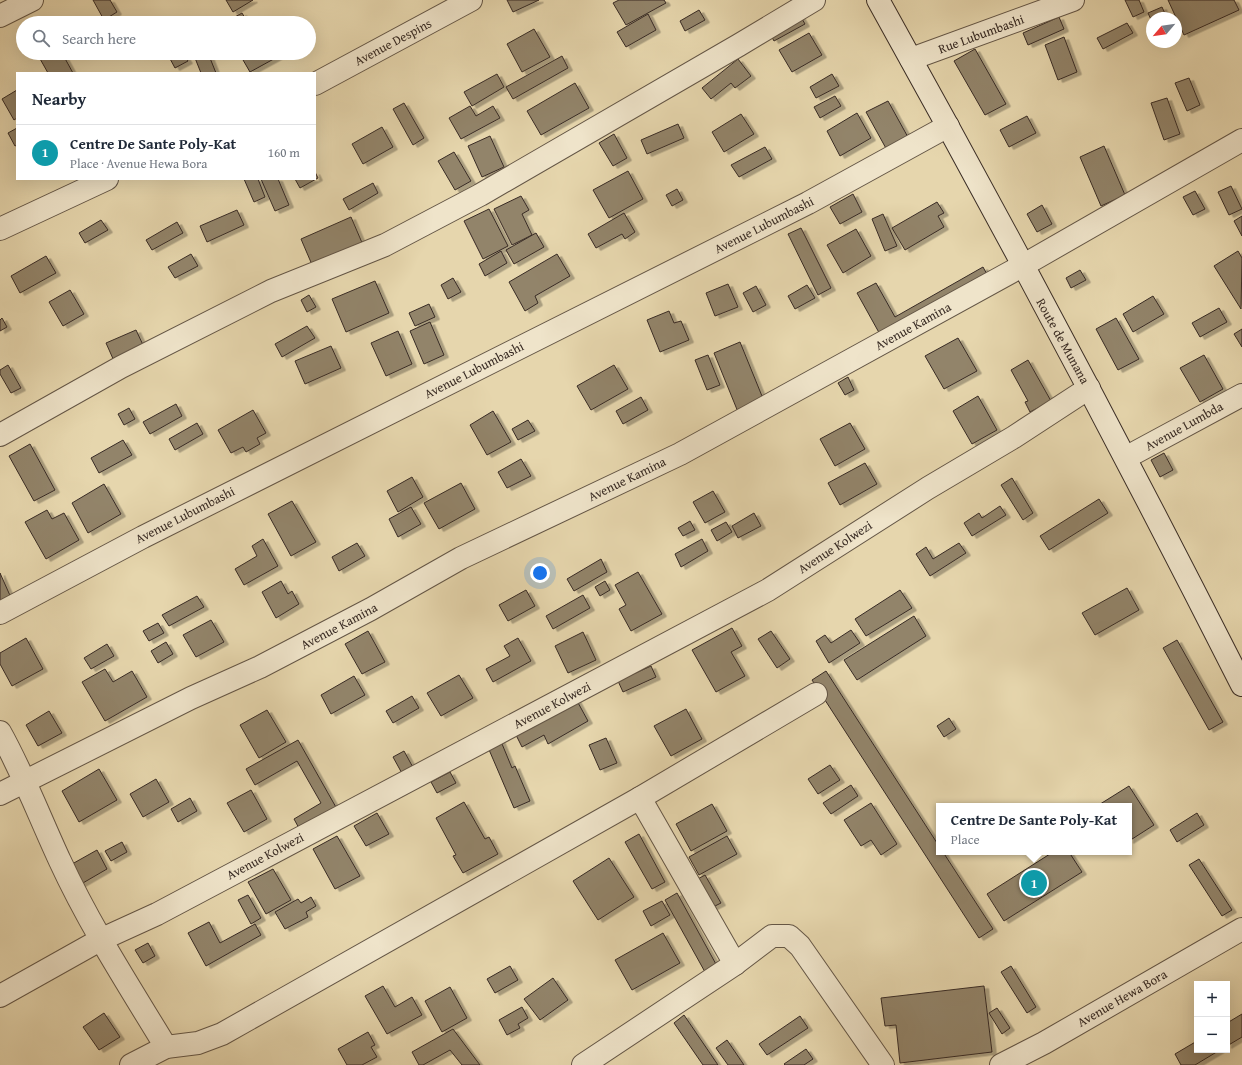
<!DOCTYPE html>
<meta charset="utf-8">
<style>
:root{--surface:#fff;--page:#f2f2f3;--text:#1f2937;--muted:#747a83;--line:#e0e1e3;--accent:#8f2418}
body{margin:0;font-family:"Gentium Book Plus",serif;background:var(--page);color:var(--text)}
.controls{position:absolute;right:12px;bottom:12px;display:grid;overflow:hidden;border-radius:0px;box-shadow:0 4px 16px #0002}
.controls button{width:36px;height:36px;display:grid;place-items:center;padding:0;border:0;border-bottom:1px solid var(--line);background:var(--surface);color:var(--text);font:20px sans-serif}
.compass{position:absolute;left:1146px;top:12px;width:36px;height:36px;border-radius:50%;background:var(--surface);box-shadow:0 4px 16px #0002;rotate:241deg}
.you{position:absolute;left:540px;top:573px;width:14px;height:14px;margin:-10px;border:3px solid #fff;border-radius:50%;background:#1a73e8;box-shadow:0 0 0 6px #1a73e833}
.badge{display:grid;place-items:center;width:26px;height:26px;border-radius:50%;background:var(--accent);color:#fff;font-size:13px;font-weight:700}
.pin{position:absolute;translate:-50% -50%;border:2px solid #fff;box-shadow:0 1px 4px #0006}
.popup{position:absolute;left:936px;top:803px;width:196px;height:52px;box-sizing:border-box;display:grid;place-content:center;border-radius:0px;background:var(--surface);filter:drop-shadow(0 1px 3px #0005);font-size:13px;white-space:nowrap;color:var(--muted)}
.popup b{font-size:15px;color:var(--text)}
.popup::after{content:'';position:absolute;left:50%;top:100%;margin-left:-8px;border:8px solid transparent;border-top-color:var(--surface)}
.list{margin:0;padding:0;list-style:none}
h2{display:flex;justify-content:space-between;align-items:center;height:52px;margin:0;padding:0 16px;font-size:17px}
h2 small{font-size:13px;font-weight:400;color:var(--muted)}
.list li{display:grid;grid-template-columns:26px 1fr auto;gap:12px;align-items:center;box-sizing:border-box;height:56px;padding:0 16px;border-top:1px solid var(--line)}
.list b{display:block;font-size:15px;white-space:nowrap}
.list p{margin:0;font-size:13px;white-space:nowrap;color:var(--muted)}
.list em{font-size:13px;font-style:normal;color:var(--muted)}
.icon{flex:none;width:22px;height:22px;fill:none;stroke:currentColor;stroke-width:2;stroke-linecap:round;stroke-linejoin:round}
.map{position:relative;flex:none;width:1242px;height:1065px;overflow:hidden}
.search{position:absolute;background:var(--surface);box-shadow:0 4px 16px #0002;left:16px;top:16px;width:300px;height:44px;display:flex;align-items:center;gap:10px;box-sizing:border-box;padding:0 14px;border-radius:22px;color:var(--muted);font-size:15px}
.panel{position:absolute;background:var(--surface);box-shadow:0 4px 16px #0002;left:16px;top:72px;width:300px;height:108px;border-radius:0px}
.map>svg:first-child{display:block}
.building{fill:#92846b;stroke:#382b24;filter:url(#shadow)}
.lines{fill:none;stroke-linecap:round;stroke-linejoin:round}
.minor-casing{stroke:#645646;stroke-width:24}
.secondary-casing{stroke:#382b24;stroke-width:24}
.minor{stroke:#efe4ca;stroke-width:22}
.secondary{stroke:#efe4ca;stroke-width:22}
.labels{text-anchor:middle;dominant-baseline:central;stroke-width:3;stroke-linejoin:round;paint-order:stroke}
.street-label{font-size:13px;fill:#382b24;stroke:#efe4ca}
</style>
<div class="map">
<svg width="1242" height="1065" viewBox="0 0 1242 1065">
<defs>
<filter id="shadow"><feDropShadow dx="4.5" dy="2.5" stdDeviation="0" flood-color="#0004"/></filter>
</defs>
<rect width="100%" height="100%" fill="#e6d6ad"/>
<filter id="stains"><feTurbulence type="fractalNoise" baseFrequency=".005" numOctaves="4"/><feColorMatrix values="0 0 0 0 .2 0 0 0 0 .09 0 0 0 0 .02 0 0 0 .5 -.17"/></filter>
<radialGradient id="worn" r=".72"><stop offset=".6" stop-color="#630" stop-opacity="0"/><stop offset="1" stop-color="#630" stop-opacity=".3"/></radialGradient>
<g class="building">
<polygon points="93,0 110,0 117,12 104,20"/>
<polygon points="226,0 253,0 233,12"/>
<polygon points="507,0 539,0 513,12"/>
<polygon points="619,0 664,0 666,3 626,25 613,3"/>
<polygon points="1125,0 1139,0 1144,12 1133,17"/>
<polygon points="1168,0 1234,0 1239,10 1184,35"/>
<polygon points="1162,7 1167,18 1152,18 1152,22 1148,13"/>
<polygon points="699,10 705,20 685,31 680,21"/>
<polygon points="798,12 805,24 774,41 768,30"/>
<polygon points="242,13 248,23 224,23"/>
<polygon points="648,14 656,30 626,47 617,32"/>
<polygon points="1059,17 1064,29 1028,45 1023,33"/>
<polygon points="1127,23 1133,33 1103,49 1097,38"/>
<polygon points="534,29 550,57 522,72 507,44"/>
<polygon points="809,33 822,55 792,72 779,50"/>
<polygon points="1064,37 1077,72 1058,80 1045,45"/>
<polygon points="975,49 1006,104 985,115 954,61"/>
<polygon points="47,53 62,53 73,73 48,73 39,57"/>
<polygon points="172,53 183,53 188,61 175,68 168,55"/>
<polygon points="193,53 208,53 216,73 201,73"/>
<polygon points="239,53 280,53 281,55 250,72"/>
<polygon points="562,56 568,68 513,99 506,87"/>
<polygon points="738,59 751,76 735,88 731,83 711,99 702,88"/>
<polygon points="497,74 504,87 472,106 464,92"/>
<polygon points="832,74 839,86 816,98 810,87"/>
<polygon points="1189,78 1200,105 1187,111 1175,83"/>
<polygon points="575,83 589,108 541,135 527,111"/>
<polygon points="17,90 17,118 14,120 2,99"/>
<polygon points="835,96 841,106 820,118 814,107"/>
<polygon points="1167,98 1180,134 1164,140 1151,103"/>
<polygon points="888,101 909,139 888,152 866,112"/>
<polygon points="404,103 424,138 413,145 393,109"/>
<polygon points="470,106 476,116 493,106 500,118 461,139 449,118"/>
<polygon points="857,113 871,138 840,156 827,131"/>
<polygon points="741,114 754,134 724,152 712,132"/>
<polygon points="1027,116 1036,133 1009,147 1000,130"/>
<polygon points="678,124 684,138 647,154 641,140"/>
<polygon points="382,127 393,147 363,164 352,144"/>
<polygon points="17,128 17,145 15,146 8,133"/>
<polygon points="614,134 627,158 613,166 599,143"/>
<polygon points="490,136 504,167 482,177 468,146"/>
<polygon points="1104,146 1125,195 1101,206 1080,157"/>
<polygon points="765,147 772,159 739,177 731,165"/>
<polygon points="454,152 471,181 455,190 438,161"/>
<polygon points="628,171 643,199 609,218 593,190"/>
<polygon points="315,172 318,178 300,188 295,179 315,179"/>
<polygon points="244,179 258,179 265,197 254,202"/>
<polygon points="261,179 278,179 289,205 275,211"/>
<polygon points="373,183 378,193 349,210 343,199"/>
<polygon points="1231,186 1242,209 1229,215 1218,192"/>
<polygon points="677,189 683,200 672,206 666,195"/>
<polygon points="1195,191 1205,209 1193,215 1183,197"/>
<polygon points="853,194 862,212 840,224 830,207"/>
<polygon points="521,196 529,210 522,214 532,235 512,245 494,209"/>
<polygon points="937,202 944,213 938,216 944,227 905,250 892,228"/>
<polygon points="1042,205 1052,224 1037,232 1027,214"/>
<polygon points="489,209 508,246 483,259 464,221"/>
<polygon points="237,210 244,225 207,242 200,226"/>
<polygon points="624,213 635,232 625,239 622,234 596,248 588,234"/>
<polygon points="883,214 897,246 885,251 872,219"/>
<polygon points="1242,216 1242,236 1234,221"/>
<polygon points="351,217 363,245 313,267 301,239"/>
<polygon points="101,220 108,230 85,243 79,233"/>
<polygon points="177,222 183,233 152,250 146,240"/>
<polygon points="801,228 831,288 818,295 788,234"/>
<polygon points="856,229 871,256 843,273 827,245"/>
<polygon points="536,233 544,247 514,264 506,250"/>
<polygon points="501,251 507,263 485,276 479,264"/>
<polygon points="1238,251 1242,258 1241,309 1214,266"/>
<polygon points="191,254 198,266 175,278 168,267"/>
<polygon points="557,254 570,276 535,296 538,303 525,311 509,282"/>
<polygon points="46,256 56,273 20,293 11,276"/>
<polygon points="983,267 989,278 882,338 857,293 876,283 895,317"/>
<polygon points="1080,270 1086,280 1071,288 1066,278"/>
<polygon points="453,278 461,292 448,299 441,285"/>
<polygon points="375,281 389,313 346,332 332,299"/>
<polygon points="728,284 738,307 715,316 706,293"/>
<polygon points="807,285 815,298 795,309 788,296"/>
<polygon points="756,286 766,305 753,312 743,293"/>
<polygon points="70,290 84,314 63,326 49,302"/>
<polygon points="309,295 316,307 307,312 301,300"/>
<polygon points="1153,296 1164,314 1133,332 1123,314"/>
<polygon points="429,304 435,317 415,326 409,313"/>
<polygon points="1219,308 1227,322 1200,337 1192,323"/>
<polygon points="669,311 674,323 681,321 689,340 660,352 647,320"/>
<polygon points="2,318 7,327 0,331 0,320"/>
<polygon points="1116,318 1139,359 1118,370 1096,329"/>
<polygon points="430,322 444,355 424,364 410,331"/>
<polygon points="307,326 315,338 282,357 275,344"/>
<polygon points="1242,329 1242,347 1234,334"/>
<polygon points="136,330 144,347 114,361 106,343"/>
<polygon points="398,331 412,364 386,376 371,343"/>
<polygon points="958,338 977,371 944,389 925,356"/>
<polygon points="740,342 764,401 738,412 714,353"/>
<polygon points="331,346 341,368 305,384 295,361"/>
<polygon points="708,355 720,385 707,390 695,360"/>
<polygon points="1204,355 1223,389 1200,402 1180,368"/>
<polygon points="1028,360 1051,401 1030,412 1025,402 1028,401 1011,370"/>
<polygon points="8,365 21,388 11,393 0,374 0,370"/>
<polygon points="614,365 628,389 591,410 577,386"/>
<polygon points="848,377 854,390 845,395 838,383"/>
<polygon points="978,396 997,430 972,444 953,411"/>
<polygon points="641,397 648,410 623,424 616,411"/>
<polygon points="176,404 182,416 150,434 143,422"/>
<polygon points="129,408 135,419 124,425 118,414"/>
<polygon points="253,410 266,433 257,438 260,444 246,452 243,447 231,453 218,430"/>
<polygon points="493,411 511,442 487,455 470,425"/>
<polygon points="528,420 535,431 518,440 512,429"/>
<polygon points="197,423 203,434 175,450 169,439"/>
<polygon points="850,423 865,449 835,466 820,439"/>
<polygon points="123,440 132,455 99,473 91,458"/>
<polygon points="30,444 55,490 34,501 9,456"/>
<polygon points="1164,453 1173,470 1160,477 1151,460"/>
<polygon points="521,459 531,476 507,488 498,472"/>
<polygon points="865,463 877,484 840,505 828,483"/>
<polygon points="412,477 423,497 398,512 387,491"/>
<polygon points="1012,478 1033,513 1023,520 1001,485"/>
<polygon points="461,483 475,509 439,529 424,503"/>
<polygon points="104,484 121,514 88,533 72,503"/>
<polygon points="713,491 725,512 705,523 693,502"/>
<polygon points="1099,499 1108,513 1049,550 1040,536"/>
<polygon points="292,501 316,542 291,556 268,514"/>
<polygon points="1000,506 1006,515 972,536 964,523 979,513 982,518"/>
<polygon points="411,507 421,524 398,537 389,519"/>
<polygon points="47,510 52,519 64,513 79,540 46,559 25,522"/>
<polygon points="754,513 761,526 738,538 732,526"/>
<polygon points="690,521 695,530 683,536 678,528"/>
<polygon points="726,522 732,532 717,541 711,530"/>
<polygon points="263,539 278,566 244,585 235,569 257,556 252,546"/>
<polygon points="702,539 708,551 681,567 675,554"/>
<polygon points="357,543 365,556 339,571 332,557"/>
<polygon points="959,543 966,553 930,576 916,554 926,547 933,559"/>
<polygon points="601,559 607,572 574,591 567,579"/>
<polygon points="638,572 662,614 631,631 619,609 626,605 615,585"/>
<polygon points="0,573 12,600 0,605"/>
<polygon points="281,581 288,594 292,591 299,604 276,618 262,592"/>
<polygon points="605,581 610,590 600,596 595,587"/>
<polygon points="1127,588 1139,610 1095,635 1082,613"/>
<polygon points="526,590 535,606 508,621 499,605"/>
<polygon points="900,590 912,608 866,636 855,619"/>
<polygon points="583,595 590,608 553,629 546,616"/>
<polygon points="197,596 204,607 169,626 162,615"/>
<polygon points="914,616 926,636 857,680 844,660"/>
<polygon points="211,620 224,642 196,657 183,635"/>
<polygon points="158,623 164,633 149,641 143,631"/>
<polygon points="732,628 742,646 731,652 745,676 716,692 692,650"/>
<polygon points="851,630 860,643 829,663 816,641 825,635 831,643"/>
<polygon points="368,631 385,662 362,674 345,644"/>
<polygon points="771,631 790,659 777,668 758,639"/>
<polygon points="583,632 596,660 568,673 555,646"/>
<polygon points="26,638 43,669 12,686 0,664 0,653"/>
<polygon points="518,638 531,661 493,682 486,669 510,656 504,646"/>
<polygon points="1177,640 1223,722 1209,730 1163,648"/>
<polygon points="166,642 173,654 158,663 151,651"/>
<polygon points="107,644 114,656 91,669 84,658"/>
<polygon points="651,666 656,677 623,692 618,681"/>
<polygon points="105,669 113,682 132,671 147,697 105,721 82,682"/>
<polygon points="826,671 939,846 939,852 943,852 993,929 979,938 812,680"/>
<polygon points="459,675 473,698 441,716 427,693"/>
<polygon points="354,676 365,695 331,714 321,695"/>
<polygon points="412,696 419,708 393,723 386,711"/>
<polygon points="576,699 588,721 548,744 544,735 522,747 515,733"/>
<polygon points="686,709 702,739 671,756 654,726"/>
<polygon points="267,710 286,742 259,758 240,725"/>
<polygon points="49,711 62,733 38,746 26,725"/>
<polygon points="949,718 956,729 944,737 937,726"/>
<polygon points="606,738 617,763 600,770 589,745"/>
<polygon points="500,739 512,768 515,766 530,801 514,808 487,745"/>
<polygon points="298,740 337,809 300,830 294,819 321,803 297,761 255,785 246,769"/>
<polygon points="404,751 415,771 404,777 393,757"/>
<polygon points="830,765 840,780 818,794 808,779"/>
<polygon points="99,769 117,800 79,822 62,791"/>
<polygon points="450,772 456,783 437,793 431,782"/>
<polygon points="156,779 169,802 143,817 130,794"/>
<polygon points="851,785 858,796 831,814 823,803"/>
<polygon points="1129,786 1154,825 1129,841 1129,806 1097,806"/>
<polygon points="251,790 267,819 244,832 227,803"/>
<polygon points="190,798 197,811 178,822 171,809"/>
<polygon points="464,802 485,839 489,837 498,854 463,873 453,856 456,855 436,818"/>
<polygon points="871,803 897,844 881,855 871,840 861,846 844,820"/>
<polygon points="712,804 727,831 691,851 676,824"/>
<polygon points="377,813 389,834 366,846 354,826"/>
<polygon points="1197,813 1204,825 1177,842 1170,830"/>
<polygon points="639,834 665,882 652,889 625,842"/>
<polygon points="337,836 360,876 335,889 313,849"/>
<polygon points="727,836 737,854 699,875 689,857"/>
<polygon points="122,842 127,852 111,861 105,851"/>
<polygon points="97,850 107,869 76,887 65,868"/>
<polygon points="1053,852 1069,852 1082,872 1004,921 987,894"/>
<polygon points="609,858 634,897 598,920 573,881"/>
<polygon points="1199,859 1232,910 1222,916 1189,865"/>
<polygon points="273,869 291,900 266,914 248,882"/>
<polygon points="705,875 721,903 709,909 694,881"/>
<polygon points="677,893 717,966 705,972 665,900"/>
<polygon points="248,895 261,918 251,924 238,900"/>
<polygon points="311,897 316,906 306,912 308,917 285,929 275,912 298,899 301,903"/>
<polygon points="662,901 670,915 651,926 643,911"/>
<polygon points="209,922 220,943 255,924 261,935 206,966 188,933"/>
<polygon points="663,933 680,963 632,990 615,960"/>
<polygon points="148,943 155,956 143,963 135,950"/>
<polygon points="510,966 518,980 495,993 487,979"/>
<polygon points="1011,966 1036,1007 1027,1013 1001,972"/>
<polygon points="553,978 568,1000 540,1020 524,999"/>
<polygon points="383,986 395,1007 412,997 422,1015 387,1034 365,996"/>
<polygon points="984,986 992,1052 900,1063 896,1025 885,1026 881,998"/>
<polygon points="450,987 467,1018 442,1032 425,1001"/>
<polygon points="522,1007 528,1018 518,1024 520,1028 507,1035 499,1020"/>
<polygon points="997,1008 1010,1028 1002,1034 989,1013"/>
<polygon points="104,1013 120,1037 99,1050 83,1027"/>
<polygon points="1242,1014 1242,1037 1227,1046 1227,1023"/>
<polygon points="684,1015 718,1065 703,1065 674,1023"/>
<polygon points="800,1016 808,1028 767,1055 759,1044"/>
<polygon points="453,1029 480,1065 462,1065 450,1050 423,1065 419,1065 412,1052"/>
<polygon points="368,1032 375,1045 371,1047 377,1057 362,1065 347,1065 338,1049"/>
<polygon points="727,1040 744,1065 728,1065 716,1048"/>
<polygon points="1197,1041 1197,1050 1220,1050 1195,1065 1181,1065 1175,1054"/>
<polygon points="806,1049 813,1059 804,1065 785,1065 784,1064"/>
</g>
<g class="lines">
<g class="minor-casing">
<g id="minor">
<polyline points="0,16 32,0"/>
<polyline points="911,59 1073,0"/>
<polyline points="315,84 471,0"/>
<polyline points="0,229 107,179"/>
<polyline points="0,435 121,367 271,291 385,245 480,195 739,45 814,0"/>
<polyline points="1127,457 1242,395"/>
<polyline points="0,613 143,537 808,203 948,126"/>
<path d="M0,732C23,773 40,818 60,861C90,926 129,986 166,1047"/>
<polyline points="0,794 191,698 260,667 371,609 461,558 680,454 1022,266 1242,140"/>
<polyline points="640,798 735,964"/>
<polyline points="0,996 100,940 157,914 768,590 928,488 1014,437 1089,388"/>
<polyline points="131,1065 166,1047 198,1043 222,1034 640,798 816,694"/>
<polyline points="583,1065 735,964 772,936 789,936 800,946 883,1065"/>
<polyline points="1001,1065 1044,1043 1242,929"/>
</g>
</g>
<g class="secondary-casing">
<path id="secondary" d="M878,0C1004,226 1125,454 1242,685"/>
</g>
<use href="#minor" class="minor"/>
<use href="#secondary" class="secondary"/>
</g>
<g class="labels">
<g class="street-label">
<text transform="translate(981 34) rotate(-20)">Rue Lubumbashi</text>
<text transform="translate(393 42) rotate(-28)">Avenue Despins</text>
<text transform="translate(764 225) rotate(-27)">Avenue Lubumbashi</text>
<text transform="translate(913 326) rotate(-29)">Avenue Kamina</text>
<text transform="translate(1063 341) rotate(61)">Route de Munana</text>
<text transform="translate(474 370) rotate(-27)">Avenue Lubumbashi</text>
<text transform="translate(1184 426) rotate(-29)">Avenue Lumbda</text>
<text transform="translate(627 479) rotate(-26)">Avenue Kamina</text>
<text transform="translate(185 515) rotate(-27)">Avenue Lubumbashi</text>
<text transform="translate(835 547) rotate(-33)">Avenue Kolwezi</text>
<text transform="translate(339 626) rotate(-28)">Avenue Kamina</text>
<text transform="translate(552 705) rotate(-28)">Avenue Kolwezi</text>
<text transform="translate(265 856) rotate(-28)">Avenue Kolwezi</text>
<text transform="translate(1122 998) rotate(-30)">Avenue Hewa Bora</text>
</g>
</g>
<rect width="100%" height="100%" filter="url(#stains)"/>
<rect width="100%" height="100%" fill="url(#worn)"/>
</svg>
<div class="controls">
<button>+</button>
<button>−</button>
</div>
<svg class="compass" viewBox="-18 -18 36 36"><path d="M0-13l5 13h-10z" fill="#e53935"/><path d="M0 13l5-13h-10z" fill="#747a83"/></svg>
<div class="you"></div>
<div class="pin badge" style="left:1034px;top:883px;background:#0f9aa8">1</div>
<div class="popup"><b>Centre De Sante Poly-Kat</b>Place</div>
<div class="search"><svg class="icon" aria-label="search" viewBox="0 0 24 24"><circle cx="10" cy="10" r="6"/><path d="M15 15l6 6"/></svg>Search here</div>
<section class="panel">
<h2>Nearby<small></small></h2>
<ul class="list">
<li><span class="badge" style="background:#0f9aa8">1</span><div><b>Centre De Sante Poly-Kat</b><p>Place · Avenue Hewa Bora</p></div><em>160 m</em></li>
</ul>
</section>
</div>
